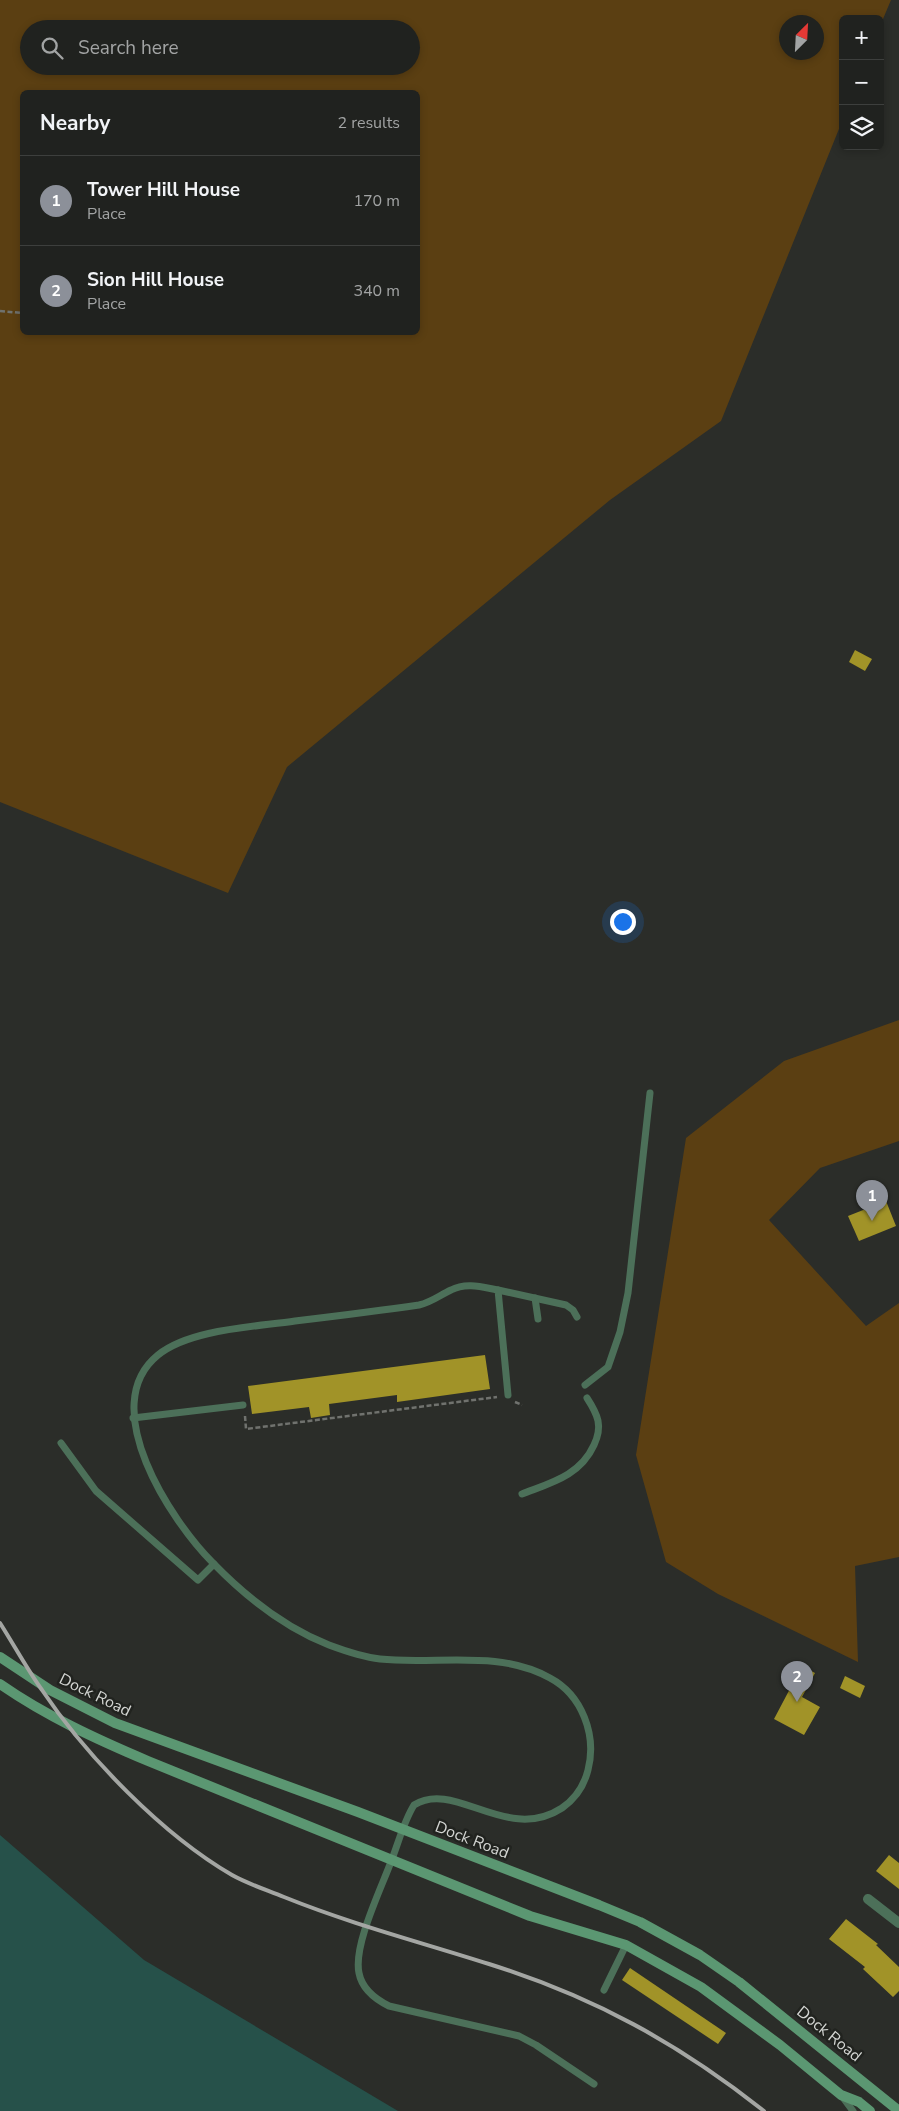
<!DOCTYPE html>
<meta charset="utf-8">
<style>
:root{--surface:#20221f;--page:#2d2f2c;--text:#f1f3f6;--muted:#a2a4a4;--line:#3d3f3d;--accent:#8c9099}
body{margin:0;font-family:"Nunito Sans",sans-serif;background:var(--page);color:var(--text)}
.controls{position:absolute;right:15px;top:15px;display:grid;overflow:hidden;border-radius:8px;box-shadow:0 2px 8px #0003}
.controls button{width:45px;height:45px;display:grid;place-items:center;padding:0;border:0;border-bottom:1px solid var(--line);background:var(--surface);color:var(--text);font:25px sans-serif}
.compass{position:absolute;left:779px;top:15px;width:45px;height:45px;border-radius:50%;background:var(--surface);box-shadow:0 2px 8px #0003;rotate:24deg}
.you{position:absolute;left:622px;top:921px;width:18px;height:18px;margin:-12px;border:4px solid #fff;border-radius:50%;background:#1a73e8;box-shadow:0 0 0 8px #1a73e833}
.badge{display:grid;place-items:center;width:32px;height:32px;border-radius:50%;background:var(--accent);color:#fff;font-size:16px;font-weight:700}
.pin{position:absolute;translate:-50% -41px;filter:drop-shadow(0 1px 2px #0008)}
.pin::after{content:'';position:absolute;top:26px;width:18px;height:15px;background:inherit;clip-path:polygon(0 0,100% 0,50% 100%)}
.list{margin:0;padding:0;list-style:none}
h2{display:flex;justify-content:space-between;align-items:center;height:65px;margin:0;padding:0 20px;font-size:21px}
h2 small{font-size:16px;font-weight:400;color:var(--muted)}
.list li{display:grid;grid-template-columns:32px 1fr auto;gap:15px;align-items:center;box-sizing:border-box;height:90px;padding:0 20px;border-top:1px solid var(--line)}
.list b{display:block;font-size:19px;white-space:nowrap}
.list p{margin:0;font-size:16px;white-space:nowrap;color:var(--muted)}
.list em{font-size:16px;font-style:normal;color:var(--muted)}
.icon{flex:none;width:28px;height:28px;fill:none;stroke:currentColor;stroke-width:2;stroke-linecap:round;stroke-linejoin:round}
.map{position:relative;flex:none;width:899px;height:2111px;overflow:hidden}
.search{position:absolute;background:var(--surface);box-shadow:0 2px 8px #0003;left:20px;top:20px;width:400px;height:55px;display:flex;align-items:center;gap:12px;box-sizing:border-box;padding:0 18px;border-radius:28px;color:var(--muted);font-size:19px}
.panel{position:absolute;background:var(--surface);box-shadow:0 2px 8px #0003;left:20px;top:90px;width:400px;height:245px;border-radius:8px}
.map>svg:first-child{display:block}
.green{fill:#5b3f12;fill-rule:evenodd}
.water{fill:#26514a}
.building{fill:#a19328}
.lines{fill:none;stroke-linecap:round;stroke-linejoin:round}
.path{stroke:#70726e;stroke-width:2.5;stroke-dasharray:5 2.5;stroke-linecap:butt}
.service{stroke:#4c7059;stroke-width:7}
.minor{stroke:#4c7059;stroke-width:10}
.secondary{stroke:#5b9772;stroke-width:10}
.rail{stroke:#a4a6a3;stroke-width:4}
.labels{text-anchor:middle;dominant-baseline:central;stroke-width:5;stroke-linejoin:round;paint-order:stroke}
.street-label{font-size:16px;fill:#d3d5d2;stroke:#21231f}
</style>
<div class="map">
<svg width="899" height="2111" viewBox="0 0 899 2111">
<rect width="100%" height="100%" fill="#2b2d29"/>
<g class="green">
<path d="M0,0H891L880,26V19H843V119L721,421L610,500L287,767L228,893L0,802ZM786,22H816V52H786ZM29,29H411V66H29ZM22,92H418V332H22Z"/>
<polygon points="899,1020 899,1141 820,1168 769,1220 866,1326 899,1303 899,1557 855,1566 858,1662 718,1594 666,1562 636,1455 686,1138 784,1061"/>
</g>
<polygon class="water" points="0,1835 144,1960 398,2111 0,2111"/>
<g class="building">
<polygon points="855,650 872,659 865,671 849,662"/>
<polygon points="886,1201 896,1226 859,1241 848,1216"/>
<polygon points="485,1355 490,1389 397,1402 397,1395 329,1404 330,1415 311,1418 309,1407 252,1414 248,1386"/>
<polygon points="802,1666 815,1673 802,1697 820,1707 804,1735 774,1719"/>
<polygon points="845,1676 865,1686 860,1698 840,1688"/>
<polygon points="889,1855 899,1863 899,1889 876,1871"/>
<polygon points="846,1919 878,1944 876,1945 899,1967 899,1991 893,1997 863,1969 865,1967 829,1939"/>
<polygon points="630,1968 726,2033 718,2044 622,1980"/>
</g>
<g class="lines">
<g class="path">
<polyline points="0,311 22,313"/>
<polyline points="515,1402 522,1405"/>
<polyline points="245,1416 246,1429 497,1397"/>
</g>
<g class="service">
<polyline points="498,1290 566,1305 573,1310 577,1317"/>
<polyline points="535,1298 538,1319"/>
<polyline points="585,1385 608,1367 620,1332 628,1293 650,1093"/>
<path d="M508,1395L498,1290C482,1287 466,1282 451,1290C440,1295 432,1302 419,1305C378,1311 337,1316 295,1321C255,1327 190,1329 158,1355C95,1406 171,1521 213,1563C245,1596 286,1628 329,1645C345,1651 363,1657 380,1659C436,1665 498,1649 550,1678C582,1695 597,1735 588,1770C584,1786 575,1799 562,1808C507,1844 455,1779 414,1805C404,1821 399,1841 392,1859C382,1887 353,1945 359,1973C362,1989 375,1999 389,2006L519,2036L536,2045L594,2084"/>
<polyline points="133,1418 243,1405"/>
<polyline points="61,1443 96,1491 198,1580 214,1564"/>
<path d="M522,1494C550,1483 580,1476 594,1445C603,1426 598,1415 587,1398"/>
<polyline points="604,1990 626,1945"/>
<polyline points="841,2095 853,2111"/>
</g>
<polyline class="minor" points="868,1899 899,1923"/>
<g class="secondary">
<polyline points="0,1657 50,1690 115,1723 358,1812 599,1905 640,1922 700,1955 739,1982 899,2111"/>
<path d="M0,1684C46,1716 96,1739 148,1761L530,1916L626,1945L701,1987L780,2045L841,2095L859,2102L870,2111"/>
</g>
<path class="rail" d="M0,1623C14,1645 27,1669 42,1690C87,1757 163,1835 232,1875C248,1884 267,1890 284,1897C351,1924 420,1942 489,1964C594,1997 678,2043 764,2111"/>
</g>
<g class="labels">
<g class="street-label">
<text transform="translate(95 1695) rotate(26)">Dock Road</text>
<text transform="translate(472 1840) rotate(21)">Dock Road</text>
<text transform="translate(829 2034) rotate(39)">Dock Road</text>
</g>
</g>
</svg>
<div class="controls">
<button>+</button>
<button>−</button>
<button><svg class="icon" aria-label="layers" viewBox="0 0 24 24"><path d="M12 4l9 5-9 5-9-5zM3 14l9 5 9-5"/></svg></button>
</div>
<svg class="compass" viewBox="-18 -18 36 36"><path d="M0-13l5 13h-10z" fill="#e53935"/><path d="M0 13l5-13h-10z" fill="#a2a4a4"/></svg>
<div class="you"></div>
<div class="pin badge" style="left:872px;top:1221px">1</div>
<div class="pin badge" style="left:797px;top:1702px">2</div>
<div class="search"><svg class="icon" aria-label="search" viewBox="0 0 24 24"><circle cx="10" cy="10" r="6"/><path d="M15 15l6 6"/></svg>Search here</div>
<section class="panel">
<h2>Nearby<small>2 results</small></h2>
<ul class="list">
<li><span class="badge">1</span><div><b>Tower Hill House</b><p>Place</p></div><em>170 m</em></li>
<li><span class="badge">2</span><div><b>Sion Hill House</b><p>Place</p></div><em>340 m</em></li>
</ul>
</section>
</div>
